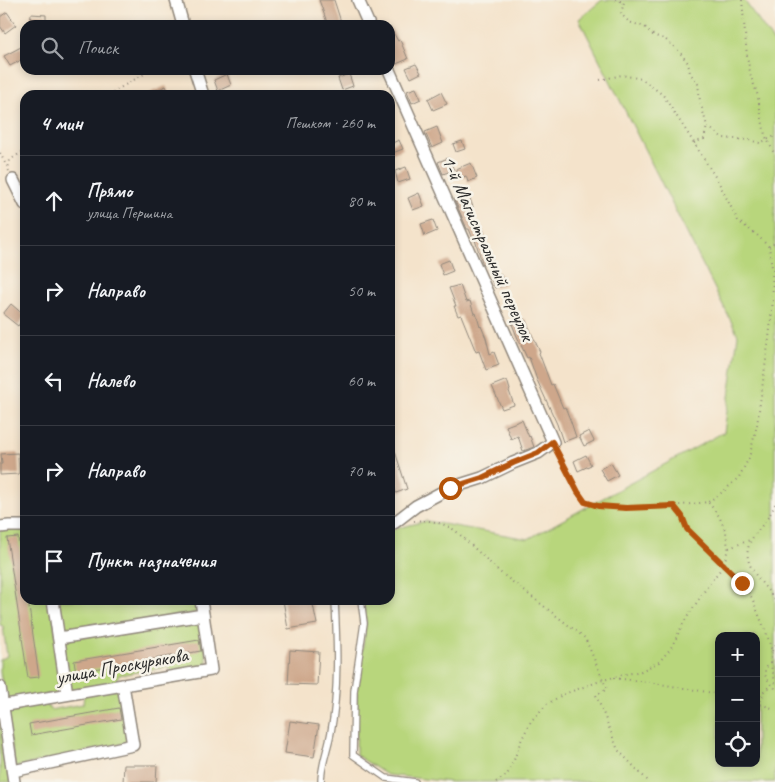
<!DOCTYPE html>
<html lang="ru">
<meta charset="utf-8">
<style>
:root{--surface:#171b24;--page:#20242c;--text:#f1f3f6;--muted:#9ea1a6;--line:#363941}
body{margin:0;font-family:Caveat,sans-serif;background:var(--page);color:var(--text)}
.controls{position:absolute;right:15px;bottom:15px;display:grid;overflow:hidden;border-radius:10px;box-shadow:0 2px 8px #0003}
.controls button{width:45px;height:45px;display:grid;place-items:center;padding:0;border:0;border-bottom:1px solid var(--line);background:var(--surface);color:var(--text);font:25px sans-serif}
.stop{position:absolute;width:15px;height:15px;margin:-11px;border:4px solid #b45309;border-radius:50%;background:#fff}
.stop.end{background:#b45309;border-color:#fff;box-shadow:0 1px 5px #0008}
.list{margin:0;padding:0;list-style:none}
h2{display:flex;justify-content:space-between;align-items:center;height:65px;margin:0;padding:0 20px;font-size:21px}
h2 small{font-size:16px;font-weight:400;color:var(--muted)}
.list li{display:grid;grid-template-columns:32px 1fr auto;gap:15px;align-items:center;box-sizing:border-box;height:90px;padding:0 20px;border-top:1px solid var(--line)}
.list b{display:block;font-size:19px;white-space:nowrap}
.list p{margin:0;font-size:16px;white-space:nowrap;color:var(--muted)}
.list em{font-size:16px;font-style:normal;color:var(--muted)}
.icon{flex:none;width:28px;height:28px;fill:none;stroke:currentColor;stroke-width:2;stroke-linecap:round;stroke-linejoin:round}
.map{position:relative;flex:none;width:775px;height:782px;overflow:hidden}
.search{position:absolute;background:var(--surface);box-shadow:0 2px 8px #0003;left:20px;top:20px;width:375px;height:55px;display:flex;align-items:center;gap:12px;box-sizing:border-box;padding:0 18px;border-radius:15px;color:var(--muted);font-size:19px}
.panel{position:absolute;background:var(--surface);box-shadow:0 2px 8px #0003;left:20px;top:90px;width:375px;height:515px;border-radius:15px}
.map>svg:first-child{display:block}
.green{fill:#b8d67c;stroke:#728054;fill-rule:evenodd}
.building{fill:#cea78b}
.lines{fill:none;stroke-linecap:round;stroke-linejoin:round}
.lane-casing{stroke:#90877b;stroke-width:8}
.street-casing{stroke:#90877b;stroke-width:14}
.path{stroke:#90877b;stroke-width:2;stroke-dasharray:1 4;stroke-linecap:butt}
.lane{stroke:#fff;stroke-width:5.5}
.street{stroke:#fff;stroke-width:11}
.route{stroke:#b45309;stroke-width:6}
.labels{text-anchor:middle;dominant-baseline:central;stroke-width:5;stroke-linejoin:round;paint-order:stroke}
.street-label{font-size:20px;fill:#2b2b2b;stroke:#f7f3e8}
</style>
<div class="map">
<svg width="775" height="782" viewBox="0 0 775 782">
<rect width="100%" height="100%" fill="#f7f3e8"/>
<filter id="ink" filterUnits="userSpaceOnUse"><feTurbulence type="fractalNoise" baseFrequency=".02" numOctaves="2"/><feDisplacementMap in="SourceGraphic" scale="10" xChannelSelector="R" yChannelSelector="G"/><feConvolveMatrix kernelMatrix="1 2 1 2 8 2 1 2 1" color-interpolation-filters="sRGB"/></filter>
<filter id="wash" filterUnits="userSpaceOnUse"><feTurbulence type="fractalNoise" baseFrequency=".0096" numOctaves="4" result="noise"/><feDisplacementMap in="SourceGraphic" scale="20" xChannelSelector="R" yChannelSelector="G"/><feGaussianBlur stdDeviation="1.12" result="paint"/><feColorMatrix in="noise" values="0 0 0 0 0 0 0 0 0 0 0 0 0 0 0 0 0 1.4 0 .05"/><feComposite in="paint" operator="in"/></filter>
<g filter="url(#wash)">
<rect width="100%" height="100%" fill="#f4e3cb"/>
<g class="green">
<path d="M602,0H744L775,44V782H451L387,775L356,755L357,691L366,623L363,600H390V530L426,521L528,539L724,432L738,335L579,19ZM719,636H756V763H719Z"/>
<polygon points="25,528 25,600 51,600 64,692 5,702 0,672 0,660 7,656 3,626 0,625 0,530"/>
<polygon points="57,600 167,600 199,604 201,612 62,633"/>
<polygon points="201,618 208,667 174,673 168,667 119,675 115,683 69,691 61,640"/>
<polygon points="121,688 130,742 15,767 5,707 45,701 50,710 83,704 84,694"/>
<polygon points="0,708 11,782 0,782"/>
</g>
<g id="blocks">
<g class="building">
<polygon points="319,0 334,0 342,25 328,25"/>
<polygon points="7,12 16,25 5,33 0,26 0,17"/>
<polygon points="31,14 46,15 46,25 30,25"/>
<polygon points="390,27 398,41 400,40 408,59 394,65 390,63"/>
<polygon points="21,47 25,55 25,58 10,66 4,56"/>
<polygon points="416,64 421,73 411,78 406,68"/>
<polygon points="227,74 231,85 218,91 214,80"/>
<polygon points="349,74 353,86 342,90 338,78"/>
<polygon points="166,86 170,95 145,95"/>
<polygon points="416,88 421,99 412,103 407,91"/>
<polygon points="441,92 447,104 433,110 428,99"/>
<polygon points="437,127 443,143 432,148 425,132"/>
<polygon points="399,140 403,149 390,154 390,144"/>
<polygon points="462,141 465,149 456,152 453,144"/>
<polygon points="448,158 454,170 443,174 438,162"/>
<polygon points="471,163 477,178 468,182 466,176 460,178 456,169"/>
<polygon points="406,167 410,179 398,183 395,171"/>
<polygon points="419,193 424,206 413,210 408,198"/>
<polygon points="469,196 473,207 469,209 478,229 482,227 493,262 483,265 475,240 474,241 469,229 467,229 455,201"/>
<polygon points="433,220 437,231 425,236 421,224"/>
<polygon points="449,260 453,271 443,275 439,264"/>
<polygon points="500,274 505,284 495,288 491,279"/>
<polygon points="460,285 466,302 470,301 474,314 476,313 480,327 481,326 486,338 490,354 494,352 499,365 486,370 479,351 476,352 461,315 458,316 454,306 456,306 449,288"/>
<polygon points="11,304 25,316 18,326 3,314"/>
<polygon points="525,319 540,352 539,353 551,385 553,384 563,408 565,407 571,422 576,437 563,442 557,424 537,380 529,357 527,358 516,334 512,324"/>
<polygon points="507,380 510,390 509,391 514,405 502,409 492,386"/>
<polygon points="522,420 529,437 530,436 534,447 523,451 518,436 511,439 506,426"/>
<polygon points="589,431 594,441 584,446 579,436"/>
<polygon points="390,442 392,442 407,489 396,493 390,475"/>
<polygon points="18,453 19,474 0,475 0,464 2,464 1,454"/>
<polygon points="586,455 591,465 578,471 574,461"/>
<polygon points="611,463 618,475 607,481 600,469"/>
<polygon points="18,537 25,583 25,600 28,600 39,677 28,678 7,538"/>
<polygon points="283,600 312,600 317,624 288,629"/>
<polygon points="199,640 201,651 76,672 74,661"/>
<polygon points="290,650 319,652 317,685 288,684"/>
<polygon points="119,708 121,719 31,735 29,724"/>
<polygon points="290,721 319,725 314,757 285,753"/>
<polygon points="124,765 157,765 156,782 123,782"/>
</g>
</g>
</g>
<g filter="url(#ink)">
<use href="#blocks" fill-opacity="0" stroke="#90877b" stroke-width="1"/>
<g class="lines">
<g class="lane-casing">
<g id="lane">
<polyline points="361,600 364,623 354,691 353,755 386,778 415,782"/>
<path d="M321,782C321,765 328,749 331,732C339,689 337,644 335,600"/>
</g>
</g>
<g class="street-casing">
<g id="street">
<polyline points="176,0 183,25"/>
<polyline points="358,0 369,25"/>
<polyline points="195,70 203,95"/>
<polyline points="389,70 553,442 538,453 513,463 482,478 450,488 416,506 394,523 390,523"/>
<polyline points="13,180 25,204"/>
<polyline points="0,527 9,526 25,526"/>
<polyline points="53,600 67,694"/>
<polyline points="59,638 203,615"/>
<polyline points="0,687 14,782"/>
<polyline points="0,706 211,670 201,600"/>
<polyline points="13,771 133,745 123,685"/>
</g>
</g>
<g class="path">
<polyline points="615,0 624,2 621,14 629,22 645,27 653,35 666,40 678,50 688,63 690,73 698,84 700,101 707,126 723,138 749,140 760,143 775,136"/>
<polyline points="742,0 747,56 751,77 757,93 765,135 775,155"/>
<polyline points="600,80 622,75 642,79 663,95 694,143 719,183 738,221 757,235 769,247 772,267 773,300 769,338 757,425 749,458 739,477 724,491 708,502"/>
<polyline points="108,95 151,70"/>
<polyline points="694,143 704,139 707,126"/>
<polyline points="0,153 8,169"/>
<polyline points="9,171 8,169 10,160 25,150"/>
<polyline points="769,247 775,242"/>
<path d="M775,504C771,515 763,524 756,533C734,560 760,578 775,600"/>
<polyline points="674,506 682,516 687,529 742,583 752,598 767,635 772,651 770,663 765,669 765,675 771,685 764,691 760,704"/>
<path d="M414,521C429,519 445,523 457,532L501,573L585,638L607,689L596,695L618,750L649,782"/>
<polyline points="729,548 750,540"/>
<polyline points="772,651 775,645"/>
<polyline points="770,663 774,676 775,692"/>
<polyline points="614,678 648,682 719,694"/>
<polyline points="756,703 775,709"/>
<path d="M496,782L507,775L514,760L520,743L531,721L547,704L564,694L603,680L622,675L641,671L659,662L671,648L684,622L709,584L724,565L728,548L726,532L719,516L708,502C686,505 600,514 585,502C577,496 562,461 557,451"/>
</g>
<use href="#lane" class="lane"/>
<use href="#street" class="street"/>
</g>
</g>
<g class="lines" filter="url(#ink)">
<polyline class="route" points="450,488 482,478 513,463 538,453 552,442 578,492 585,502 598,506 626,508 674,506 682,516 687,529 742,583"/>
</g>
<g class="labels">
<g class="street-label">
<text transform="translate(488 248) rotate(66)">1-й Магистральный переулок</text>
<text transform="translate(122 666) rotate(-10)">улица Проскурякова</text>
</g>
</g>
</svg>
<div class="controls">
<button>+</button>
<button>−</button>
<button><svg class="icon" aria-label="locate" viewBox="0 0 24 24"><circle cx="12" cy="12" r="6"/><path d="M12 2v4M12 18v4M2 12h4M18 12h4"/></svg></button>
</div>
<div class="stop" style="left:450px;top:488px"></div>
<div class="stop end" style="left:742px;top:583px"></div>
<div class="search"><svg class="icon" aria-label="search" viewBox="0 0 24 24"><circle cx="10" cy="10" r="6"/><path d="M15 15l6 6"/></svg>Поиск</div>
<section class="panel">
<h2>4 мин<small>Пешком · 260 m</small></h2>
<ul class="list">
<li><svg class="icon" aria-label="ahead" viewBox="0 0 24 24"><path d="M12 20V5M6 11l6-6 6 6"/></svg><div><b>Прямо</b><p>улица Першина</p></div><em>80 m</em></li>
<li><svg class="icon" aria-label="right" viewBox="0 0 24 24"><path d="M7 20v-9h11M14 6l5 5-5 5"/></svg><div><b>Направо</b></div><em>50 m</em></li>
<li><svg class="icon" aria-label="left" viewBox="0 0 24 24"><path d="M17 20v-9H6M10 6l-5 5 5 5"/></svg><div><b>Налево</b></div><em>60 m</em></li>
<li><svg class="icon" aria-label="right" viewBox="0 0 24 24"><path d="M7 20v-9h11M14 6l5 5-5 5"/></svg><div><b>Направо</b></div><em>70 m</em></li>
<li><svg class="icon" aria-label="arrive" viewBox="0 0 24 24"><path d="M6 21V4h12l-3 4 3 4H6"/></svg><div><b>Пункт назначения</b></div></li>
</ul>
</section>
</div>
